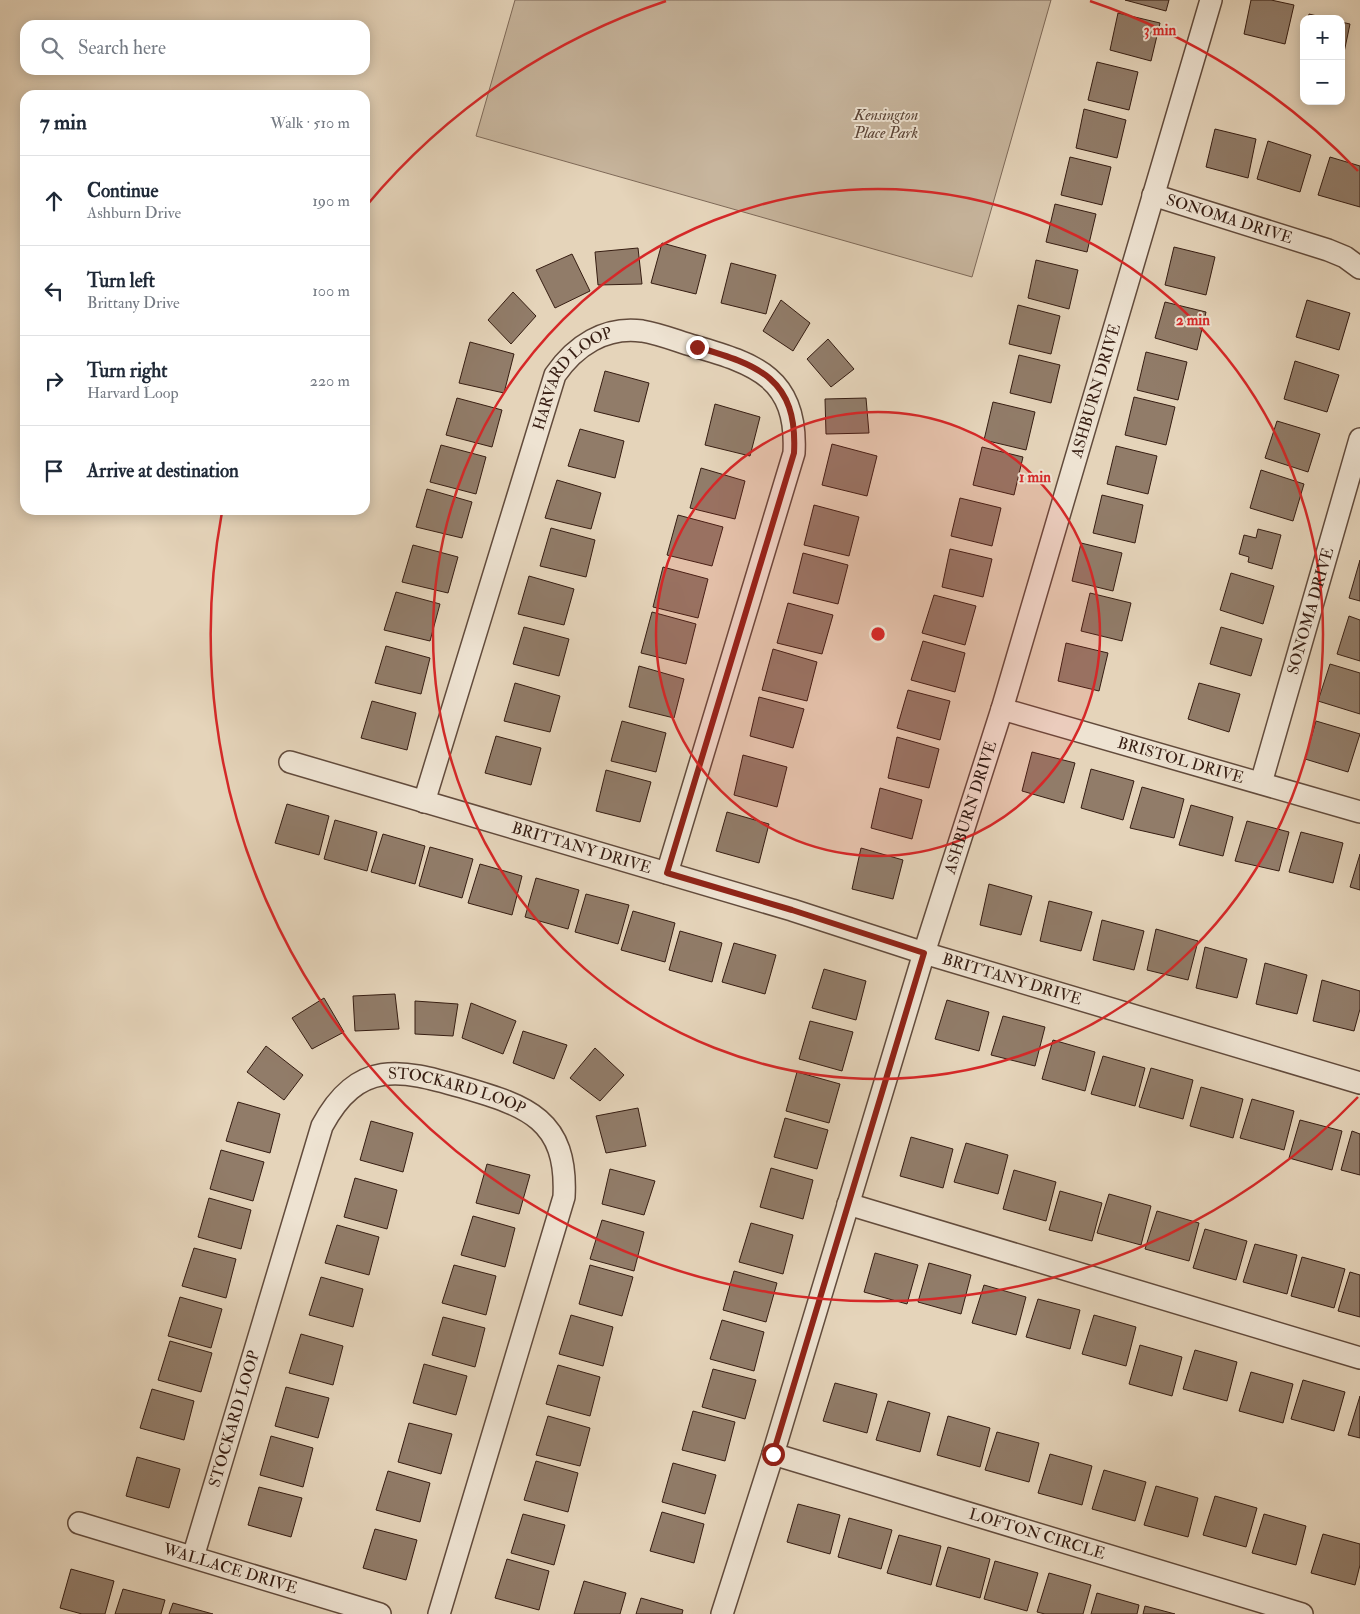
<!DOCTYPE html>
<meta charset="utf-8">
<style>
:root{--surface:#fff;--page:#f6f6f7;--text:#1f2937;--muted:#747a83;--line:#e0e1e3}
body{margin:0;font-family:"IM FELL Double Pica",serif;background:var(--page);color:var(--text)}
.controls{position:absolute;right:15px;top:15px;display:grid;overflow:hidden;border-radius:10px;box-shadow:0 2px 12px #0003}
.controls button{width:45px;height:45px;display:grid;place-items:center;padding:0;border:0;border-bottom:1px solid var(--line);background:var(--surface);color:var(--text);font:25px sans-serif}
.stop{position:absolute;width:15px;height:15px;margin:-11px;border:4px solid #8f2418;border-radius:50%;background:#fff}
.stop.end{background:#8f2418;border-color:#fff;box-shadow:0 1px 5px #0008}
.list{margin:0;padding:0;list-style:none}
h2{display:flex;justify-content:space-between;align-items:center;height:65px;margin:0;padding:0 20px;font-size:21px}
h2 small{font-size:16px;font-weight:400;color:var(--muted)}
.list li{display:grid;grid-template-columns:32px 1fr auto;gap:15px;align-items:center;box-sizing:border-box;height:90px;padding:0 20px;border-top:1px solid var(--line)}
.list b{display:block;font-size:19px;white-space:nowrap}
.list p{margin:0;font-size:16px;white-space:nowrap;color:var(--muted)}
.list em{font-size:16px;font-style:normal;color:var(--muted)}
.icon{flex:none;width:28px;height:28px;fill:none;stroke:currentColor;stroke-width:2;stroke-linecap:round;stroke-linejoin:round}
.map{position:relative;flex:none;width:1360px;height:1614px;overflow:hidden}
.search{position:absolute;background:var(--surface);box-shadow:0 2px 12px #0003;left:20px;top:20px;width:350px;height:55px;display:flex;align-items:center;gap:12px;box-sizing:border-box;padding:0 18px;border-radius:15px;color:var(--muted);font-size:19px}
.panel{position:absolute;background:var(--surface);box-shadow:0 2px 12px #0003;left:20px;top:90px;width:350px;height:425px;border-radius:15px}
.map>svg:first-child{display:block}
.green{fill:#c7b59d;stroke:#7e6958}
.building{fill:#917c69;stroke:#361d12}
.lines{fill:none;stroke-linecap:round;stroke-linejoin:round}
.minor-casing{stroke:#624b3c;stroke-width:24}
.minor{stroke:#eee3d2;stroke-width:21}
.route{stroke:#8f2418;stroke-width:6}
.ring{fill:none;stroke:#d62828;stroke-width:2.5}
.labels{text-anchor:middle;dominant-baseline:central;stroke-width:4;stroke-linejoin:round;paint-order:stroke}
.park-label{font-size:16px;font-style:italic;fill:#5a4335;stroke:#eee3d2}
.street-label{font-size:16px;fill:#361d12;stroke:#eee3d2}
.centre{fill:#d62828;stroke:#eee3d2;stroke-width:2.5}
.ring-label{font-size:15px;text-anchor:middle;font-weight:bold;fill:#d62828;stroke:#eee3d2;stroke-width:4;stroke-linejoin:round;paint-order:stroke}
</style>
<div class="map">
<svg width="1360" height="1614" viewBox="0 0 1360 1614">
<rect width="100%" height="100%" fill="#e5d4ba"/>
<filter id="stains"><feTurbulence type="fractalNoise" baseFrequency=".004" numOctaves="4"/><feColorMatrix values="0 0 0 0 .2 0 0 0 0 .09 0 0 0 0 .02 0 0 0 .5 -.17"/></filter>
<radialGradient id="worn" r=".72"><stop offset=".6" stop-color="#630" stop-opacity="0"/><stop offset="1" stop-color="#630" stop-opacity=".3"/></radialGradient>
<polygon class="green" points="515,0 1051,0 972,277 476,136"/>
<g class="building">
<polygon points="1125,0 1169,0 1166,11"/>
<polygon points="1251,0 1271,0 1294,5 1285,44 1244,34"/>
<polygon points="1118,13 1160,23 1151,61 1110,50"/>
<polygon points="1309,14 1329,19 1308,19"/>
<polygon points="1341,22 1350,24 1342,62 1341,62"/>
<polygon points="1097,62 1138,72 1129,110 1088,100"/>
<polygon points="1084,109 1126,120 1117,158 1076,148"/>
<polygon points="1215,129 1256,139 1248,178 1206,167"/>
<polygon points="1268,141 1311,155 1300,192 1257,179"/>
<polygon points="1070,157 1111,167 1102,205 1061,195"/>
<polygon points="1330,157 1360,166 1360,207 1318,195"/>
<polygon points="1055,204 1096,214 1087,252 1046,242"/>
<polygon points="662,243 706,255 696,294 651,283"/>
<polygon points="1174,247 1215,257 1206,295 1165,285"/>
<polygon points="638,248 642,284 598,285 595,252"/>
<polygon points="572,254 590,291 555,308 536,270"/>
<polygon points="1036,260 1078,270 1069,309 1028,298"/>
<polygon points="731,263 776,275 766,314 721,303"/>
<polygon points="513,292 536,316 511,344 488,320"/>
<polygon points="781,300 810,323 793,351 763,331"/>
<polygon points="1307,300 1350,313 1339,350 1296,337"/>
<polygon points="1165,302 1206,312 1197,350 1155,338"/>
<polygon points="1018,305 1060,316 1051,354 1009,344"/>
<polygon points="828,339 854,369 831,387 807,359"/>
<polygon points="470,342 514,354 504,393 459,383"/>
<polygon points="1146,352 1187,362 1178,400 1137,390"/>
<polygon points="1019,355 1060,365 1051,403 1010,393"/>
<polygon points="1295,361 1339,375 1327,412 1284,399"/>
<polygon points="605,371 649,383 639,422 594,411"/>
<polygon points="1134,397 1175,407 1166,445 1125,435"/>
<polygon points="457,398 502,410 492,447 446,435"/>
<polygon points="866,398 869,433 826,434 825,399"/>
<polygon points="993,402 1035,412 1026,450 984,440"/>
<polygon points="715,404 760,417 750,456 705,445"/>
<polygon points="1277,421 1320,434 1308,472 1265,458"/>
<polygon points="580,429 624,441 615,478 568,466"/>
<polygon points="832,444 877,456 867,496 822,485"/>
<polygon points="441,445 486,457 476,494 430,482"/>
<polygon points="1116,446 1157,456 1148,494 1107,484"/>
<polygon points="982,447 1023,457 1014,495 973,485"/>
<polygon points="701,468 745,481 735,519 690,508"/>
<polygon points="1261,470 1304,484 1293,521 1250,508"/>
<polygon points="557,480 601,493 591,529 545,518"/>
<polygon points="427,489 472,502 462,538 416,527"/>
<polygon points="1102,495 1143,505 1135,543 1093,533"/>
<polygon points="960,498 1001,508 992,546 951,536"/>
<polygon points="814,505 859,517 849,556 804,545"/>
<polygon points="678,515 723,527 712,566 667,555"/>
<polygon points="551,528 595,540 586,577 540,566"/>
<polygon points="1258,529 1281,535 1272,569 1248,562 1249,557 1239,554 1244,535 1256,538"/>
<polygon points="1081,543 1122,553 1113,591 1072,581"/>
<polygon points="413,545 458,557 448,593 402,582"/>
<polygon points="950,549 992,559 983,597 942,587"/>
<polygon points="803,553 848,565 838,604 793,593"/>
<polygon points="1360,560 1360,601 1349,598"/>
<polygon points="663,567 708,579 698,618 653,607"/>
<polygon points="1231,573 1274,586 1263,624 1220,610"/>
<polygon points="529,576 574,589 564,625 518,614"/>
<polygon points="396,592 440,604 430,641 384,630"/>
<polygon points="1090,593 1131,603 1122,641 1081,631"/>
<polygon points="934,595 976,606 965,645 922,633"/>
<polygon points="788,603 833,615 822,654 777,643"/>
<polygon points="652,612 696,624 686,664 641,653"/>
<polygon points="1349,616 1360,620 1360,661 1337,654"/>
<polygon points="524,627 569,639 559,676 513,664"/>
<polygon points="1221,627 1262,639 1251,676 1210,664"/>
<polygon points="923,641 965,653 955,692 911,680"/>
<polygon points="1066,643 1108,653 1099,691 1058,681"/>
<polygon points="386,646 430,658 421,694 375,683"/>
<polygon points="773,649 817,662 807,701 762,690"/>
<polygon points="1330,664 1360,673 1360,714 1318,701"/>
<polygon points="639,666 684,679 674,718 629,707"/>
<polygon points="515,683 560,696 550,732 504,721"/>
<polygon points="1199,683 1240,694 1229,732 1188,719"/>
<polygon points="908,690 950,701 940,740 897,728"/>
<polygon points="759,697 804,709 793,748 750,736"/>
<polygon points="372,701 416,713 407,750 361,738"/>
<polygon points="622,721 666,733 656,772 611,761"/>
<polygon points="1316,721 1360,734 1348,772 1305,759"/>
<polygon points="496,736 541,748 531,785 485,773"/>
<polygon points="897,737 939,749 929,788 888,778"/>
<polygon points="1032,752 1075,763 1064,803 1022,791"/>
<polygon points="743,755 787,767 777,807 734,795"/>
<polygon points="1091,769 1134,781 1123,820 1081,808"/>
<polygon points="606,770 651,782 640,822 596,811"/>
<polygon points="1142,787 1184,799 1174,838 1130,828"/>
<polygon points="880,788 922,800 912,839 871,828"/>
<polygon points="287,804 329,816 319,855 275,843"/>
<polygon points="1191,805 1233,817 1223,856 1179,845"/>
<polygon points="727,812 769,824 759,863 716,851"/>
<polygon points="335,820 377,832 367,871 324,859"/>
<polygon points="1247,821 1289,832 1279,871 1235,861"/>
<polygon points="1301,832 1343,843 1333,883 1289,872"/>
<polygon points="383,834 425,846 415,884 371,872"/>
<polygon points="430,847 473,859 462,898 419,886"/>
<polygon points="861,848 903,860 893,899 852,889"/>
<polygon points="1360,854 1360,890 1350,887"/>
<polygon points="480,864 522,876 512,915 468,903"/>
<polygon points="536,878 579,890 568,929 525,917"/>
<polygon points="989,884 1032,896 1021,935 980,925"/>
<polygon points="586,894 629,905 618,944 575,932"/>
<polygon points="1049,901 1092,912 1081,951 1040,941"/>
<polygon points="633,911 675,923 665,962 621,950"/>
<polygon points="1102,920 1144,931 1134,970 1093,960"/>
<polygon points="1156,929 1198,941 1188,980 1147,970"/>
<polygon points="680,931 722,943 712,982 669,970"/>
<polygon points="734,943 776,955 765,994 722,982"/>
<polygon points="1205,947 1247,959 1237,998 1196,988"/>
<polygon points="1265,963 1307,975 1297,1014 1256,1004"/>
<polygon points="824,969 866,981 856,1020 812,1008"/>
<polygon points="1322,980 1360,991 1360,1009 1354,1031 1313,1021"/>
<polygon points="395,994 399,1029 355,1031 353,996"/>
<polygon points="324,998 344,1032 312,1049 292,1018"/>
<polygon points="947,1000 989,1012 979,1051 935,1039"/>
<polygon points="415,1001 458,1004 453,1036 415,1034"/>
<polygon points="471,1003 516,1021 503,1054 462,1038"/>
<polygon points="1003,1016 1045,1027 1035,1066 991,1055"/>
<polygon points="810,1021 853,1032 842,1071 799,1059"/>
<polygon points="523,1031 567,1045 554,1079 513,1063"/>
<polygon points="1053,1040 1095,1052 1085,1091 1042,1079"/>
<polygon points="266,1046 303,1075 284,1100 247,1072"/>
<polygon points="595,1048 624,1075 600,1101 570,1078"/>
<polygon points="1103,1056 1145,1068 1135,1106 1091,1094"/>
<polygon points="1151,1068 1193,1080 1183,1119 1139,1107"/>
<polygon points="797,1072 840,1084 829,1123 786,1111"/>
<polygon points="1201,1087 1243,1099 1233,1138 1190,1126"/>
<polygon points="1252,1099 1294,1111 1284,1150 1240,1138"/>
<polygon points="238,1102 280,1114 270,1153 226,1141"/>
<polygon points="638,1108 646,1146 606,1153 596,1116"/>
<polygon points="785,1118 828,1130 817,1169 774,1157"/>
<polygon points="1300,1120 1342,1131 1332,1170 1289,1158"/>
<polygon points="371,1121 413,1133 403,1172 360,1160"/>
<polygon points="1352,1131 1360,1134 1360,1175 1341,1170"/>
<polygon points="911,1137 953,1149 943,1188 900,1176"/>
<polygon points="966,1143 1008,1155 998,1194 954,1182"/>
<polygon points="221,1150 264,1162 253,1201 210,1189"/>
<polygon points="487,1164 530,1175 519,1214 476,1203"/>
<polygon points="771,1168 813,1180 803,1219 760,1207"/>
<polygon points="610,1169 655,1181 644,1215 602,1204"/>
<polygon points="1014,1170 1056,1182 1046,1221 1003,1209"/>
<polygon points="355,1178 397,1190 387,1229 344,1217"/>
<polygon points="1060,1191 1102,1203 1092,1241 1049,1230"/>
<polygon points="1109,1194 1151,1206 1141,1245 1097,1233"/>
<polygon points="209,1198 251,1210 241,1249 198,1237"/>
<polygon points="1157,1211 1199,1223 1189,1261 1145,1249"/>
<polygon points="473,1216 515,1228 505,1267 461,1255"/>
<polygon points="602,1220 644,1232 634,1271 590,1259"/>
<polygon points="751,1223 793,1235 783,1274 739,1262"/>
<polygon points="337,1225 379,1237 369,1275 325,1263"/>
<polygon points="1205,1229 1247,1241 1236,1280 1193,1268"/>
<polygon points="1255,1244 1297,1255 1287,1294 1243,1282"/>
<polygon points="194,1248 236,1259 226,1298 182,1286"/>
<polygon points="875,1253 918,1265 907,1304 864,1292"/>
<polygon points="1302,1257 1345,1269 1334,1308 1291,1296"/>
<polygon points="929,1263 971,1275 961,1314 918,1302"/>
<polygon points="454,1265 496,1276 486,1315 442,1303"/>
<polygon points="590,1265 633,1277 622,1316 579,1304"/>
<polygon points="734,1271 777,1283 766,1322 723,1310"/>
<polygon points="1350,1272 1360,1275 1360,1317 1338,1311"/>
<polygon points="321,1277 363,1289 353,1327 309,1315"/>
<polygon points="984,1285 1026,1297 1016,1335 972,1323"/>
<polygon points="180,1297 222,1309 211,1348 168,1336"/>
<polygon points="1038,1299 1080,1310 1070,1349 1026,1337"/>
<polygon points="571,1315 613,1327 603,1366 559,1354"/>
<polygon points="1094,1315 1136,1327 1126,1366 1082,1354"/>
<polygon points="443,1317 485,1328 475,1367 432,1355"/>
<polygon points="722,1320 764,1332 754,1371 710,1359"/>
<polygon points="301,1334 343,1346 333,1385 289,1373"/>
<polygon points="170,1341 212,1353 201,1392 158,1380"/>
<polygon points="1140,1345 1182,1357 1172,1396 1129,1384"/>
<polygon points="1195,1350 1237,1362 1227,1401 1183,1389"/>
<polygon points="424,1364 467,1376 456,1415 413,1403"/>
<polygon points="558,1365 600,1377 590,1416 546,1404"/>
<polygon points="713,1369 756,1380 745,1419 702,1407"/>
<polygon points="1251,1372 1293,1384 1283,1423 1239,1411"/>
<polygon points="1303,1380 1345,1392 1334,1431 1291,1419"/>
<polygon points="835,1383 877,1394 867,1433 823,1421"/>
<polygon points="286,1387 329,1398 318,1438 275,1426"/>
<polygon points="152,1389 194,1401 184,1440 140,1428"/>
<polygon points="1360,1396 1360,1438 1348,1435"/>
<polygon points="888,1401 930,1413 920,1452 876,1440"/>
<polygon points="693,1411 735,1422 725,1461 682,1450"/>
<polygon points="548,1416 590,1428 580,1466 536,1455"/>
<polygon points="948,1416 990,1428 980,1467 937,1455"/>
<polygon points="409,1423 452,1434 441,1474 398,1462"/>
<polygon points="997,1432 1039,1443 1029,1482 985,1470"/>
<polygon points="271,1436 313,1448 303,1487 260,1475"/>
<polygon points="1050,1454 1092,1466 1082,1505 1038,1493"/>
<polygon points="137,1457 180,1469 169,1508 126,1496"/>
<polygon points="536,1461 578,1473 568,1512 524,1500"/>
<polygon points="673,1463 716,1475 705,1514 662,1502"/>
<polygon points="1104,1470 1146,1482 1135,1521 1092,1509"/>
<polygon points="388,1471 430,1483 420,1522 376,1510"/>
<polygon points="1156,1486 1198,1498 1188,1537 1144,1525"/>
<polygon points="259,1487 302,1498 291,1537 248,1525"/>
<polygon points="1215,1496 1257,1508 1246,1547 1203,1535"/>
<polygon points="798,1504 840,1515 830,1554 787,1542"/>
<polygon points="662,1512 704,1524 694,1563 650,1551"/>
<polygon points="523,1514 565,1525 554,1565 511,1553"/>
<polygon points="1264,1514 1306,1526 1296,1565 1252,1553"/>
<polygon points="849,1518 892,1530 881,1569 838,1557"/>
<polygon points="375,1529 417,1540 406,1580 363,1568"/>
<polygon points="1323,1534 1360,1544 1360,1565 1355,1585 1311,1573"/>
<polygon points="899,1535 941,1546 931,1585 887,1573"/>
<polygon points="948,1547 990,1559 980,1598 936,1586"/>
<polygon points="507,1559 549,1571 539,1610 495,1598"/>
<polygon points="995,1561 1038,1573 1027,1611 984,1599"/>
<polygon points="71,1569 114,1581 105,1614 82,1614 60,1608"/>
<polygon points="1049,1573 1091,1585 1083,1614 1045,1614 1037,1612"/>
<polygon points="584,1581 626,1593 620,1614 574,1614"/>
<polygon points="123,1589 165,1600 161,1614 115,1614"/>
<polygon points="1097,1593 1139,1605 1137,1614 1091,1614"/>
<polygon points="641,1598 683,1610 682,1614 636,1614"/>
<polygon points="173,1603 213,1614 169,1614"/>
<polygon points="1145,1606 1175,1614 1143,1614"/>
</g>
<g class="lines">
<g class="minor-casing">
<g id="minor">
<path id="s1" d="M1153,195L1328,250L1345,257L1360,268"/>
<path id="s2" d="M1002,709L1360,812"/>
<path id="s3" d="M290,762L792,910L924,953L1360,1083"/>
<path id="s4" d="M1261,783L1360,439"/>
<path id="s5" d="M424,802L555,375C575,346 605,326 642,331C660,334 677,341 694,346C756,364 798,378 794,453L667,873"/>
<polyline points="848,1204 1360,1358"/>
<path id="s6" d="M773,1454L1302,1614"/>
<path id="s7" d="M79,1523L380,1614"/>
<path id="s8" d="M193,1557L322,1126C358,1059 400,1069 462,1087C527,1106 568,1119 564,1197L439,1614"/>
<path id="s9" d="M722,1614L773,1454L924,953L1002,709L1211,0"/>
</g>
</g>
<use href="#minor" class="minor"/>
</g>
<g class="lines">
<path class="route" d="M697,347C758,365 798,378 794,453L667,873L792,910L924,953L773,1454"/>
</g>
<circle cx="878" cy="634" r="222" fill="#d62828" fill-opacity=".12"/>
<g class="ring">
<circle cx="878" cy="634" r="222"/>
<circle cx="878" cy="634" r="445"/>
<path d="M1358 1097A667 667 0 0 1 222 512M367 205A667 667 0 0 1 666 1M1090 1A667 667 0 0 1 1358 171"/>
</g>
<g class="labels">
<g class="park-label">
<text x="886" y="115">Kensington<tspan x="886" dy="18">Place Park</tspan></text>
</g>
<g class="street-label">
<text stroke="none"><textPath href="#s1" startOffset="80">SONOMA DRIVE</textPath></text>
<text stroke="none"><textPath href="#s5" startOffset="454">HARVARD LOOP</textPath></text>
<text stroke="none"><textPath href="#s9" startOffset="1279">ASHBURN DRIVE</textPath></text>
<text stroke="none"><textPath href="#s4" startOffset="179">SONOMA DRIVE</textPath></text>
<text stroke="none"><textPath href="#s2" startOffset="186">BRISTOL DRIVE</textPath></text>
<text stroke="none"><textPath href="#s9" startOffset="844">ASHBURN DRIVE</textPath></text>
<text stroke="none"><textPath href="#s3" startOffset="304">BRITTANY DRIVE</textPath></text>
<text stroke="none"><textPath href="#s3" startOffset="754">BRITTANY DRIVE</textPath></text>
<text stroke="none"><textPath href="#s8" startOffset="609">STOCKARD LOOP</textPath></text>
<text stroke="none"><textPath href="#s8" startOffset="144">STOCKARD LOOP</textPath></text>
<text stroke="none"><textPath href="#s6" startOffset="276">LOFTON CIRCLE</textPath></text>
<text stroke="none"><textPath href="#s7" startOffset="158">WALLACE DRIVE</textPath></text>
</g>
</g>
<circle cx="878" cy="634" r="8" class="centre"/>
<g class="ring-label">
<text x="1160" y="35">3 min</text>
<text x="1193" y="325">2 min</text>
<text x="1035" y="482">1 min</text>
</g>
<rect width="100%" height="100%" filter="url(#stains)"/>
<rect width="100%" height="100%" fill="url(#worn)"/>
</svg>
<div class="controls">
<button>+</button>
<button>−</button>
</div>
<div class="stop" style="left:773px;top:1454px"></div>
<div class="stop end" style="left:697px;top:347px"></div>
<div class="search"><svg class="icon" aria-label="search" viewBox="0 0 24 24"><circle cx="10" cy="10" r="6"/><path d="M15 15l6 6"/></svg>Search here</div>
<section class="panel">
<h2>7 min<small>Walk · 510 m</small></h2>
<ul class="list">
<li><svg class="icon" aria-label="ahead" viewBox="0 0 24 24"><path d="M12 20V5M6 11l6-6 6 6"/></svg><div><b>Continue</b><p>Ashburn Drive</p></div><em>190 m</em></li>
<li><svg class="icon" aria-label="left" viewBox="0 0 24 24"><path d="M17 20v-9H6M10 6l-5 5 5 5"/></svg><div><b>Turn left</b><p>Brittany Drive</p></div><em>100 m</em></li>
<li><svg class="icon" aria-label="right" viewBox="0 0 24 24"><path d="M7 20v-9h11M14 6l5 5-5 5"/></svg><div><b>Turn right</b><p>Harvard Loop</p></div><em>220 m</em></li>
<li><svg class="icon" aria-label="arrive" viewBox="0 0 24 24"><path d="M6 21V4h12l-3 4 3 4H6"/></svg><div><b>Arrive at destination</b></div></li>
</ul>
</section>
</div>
